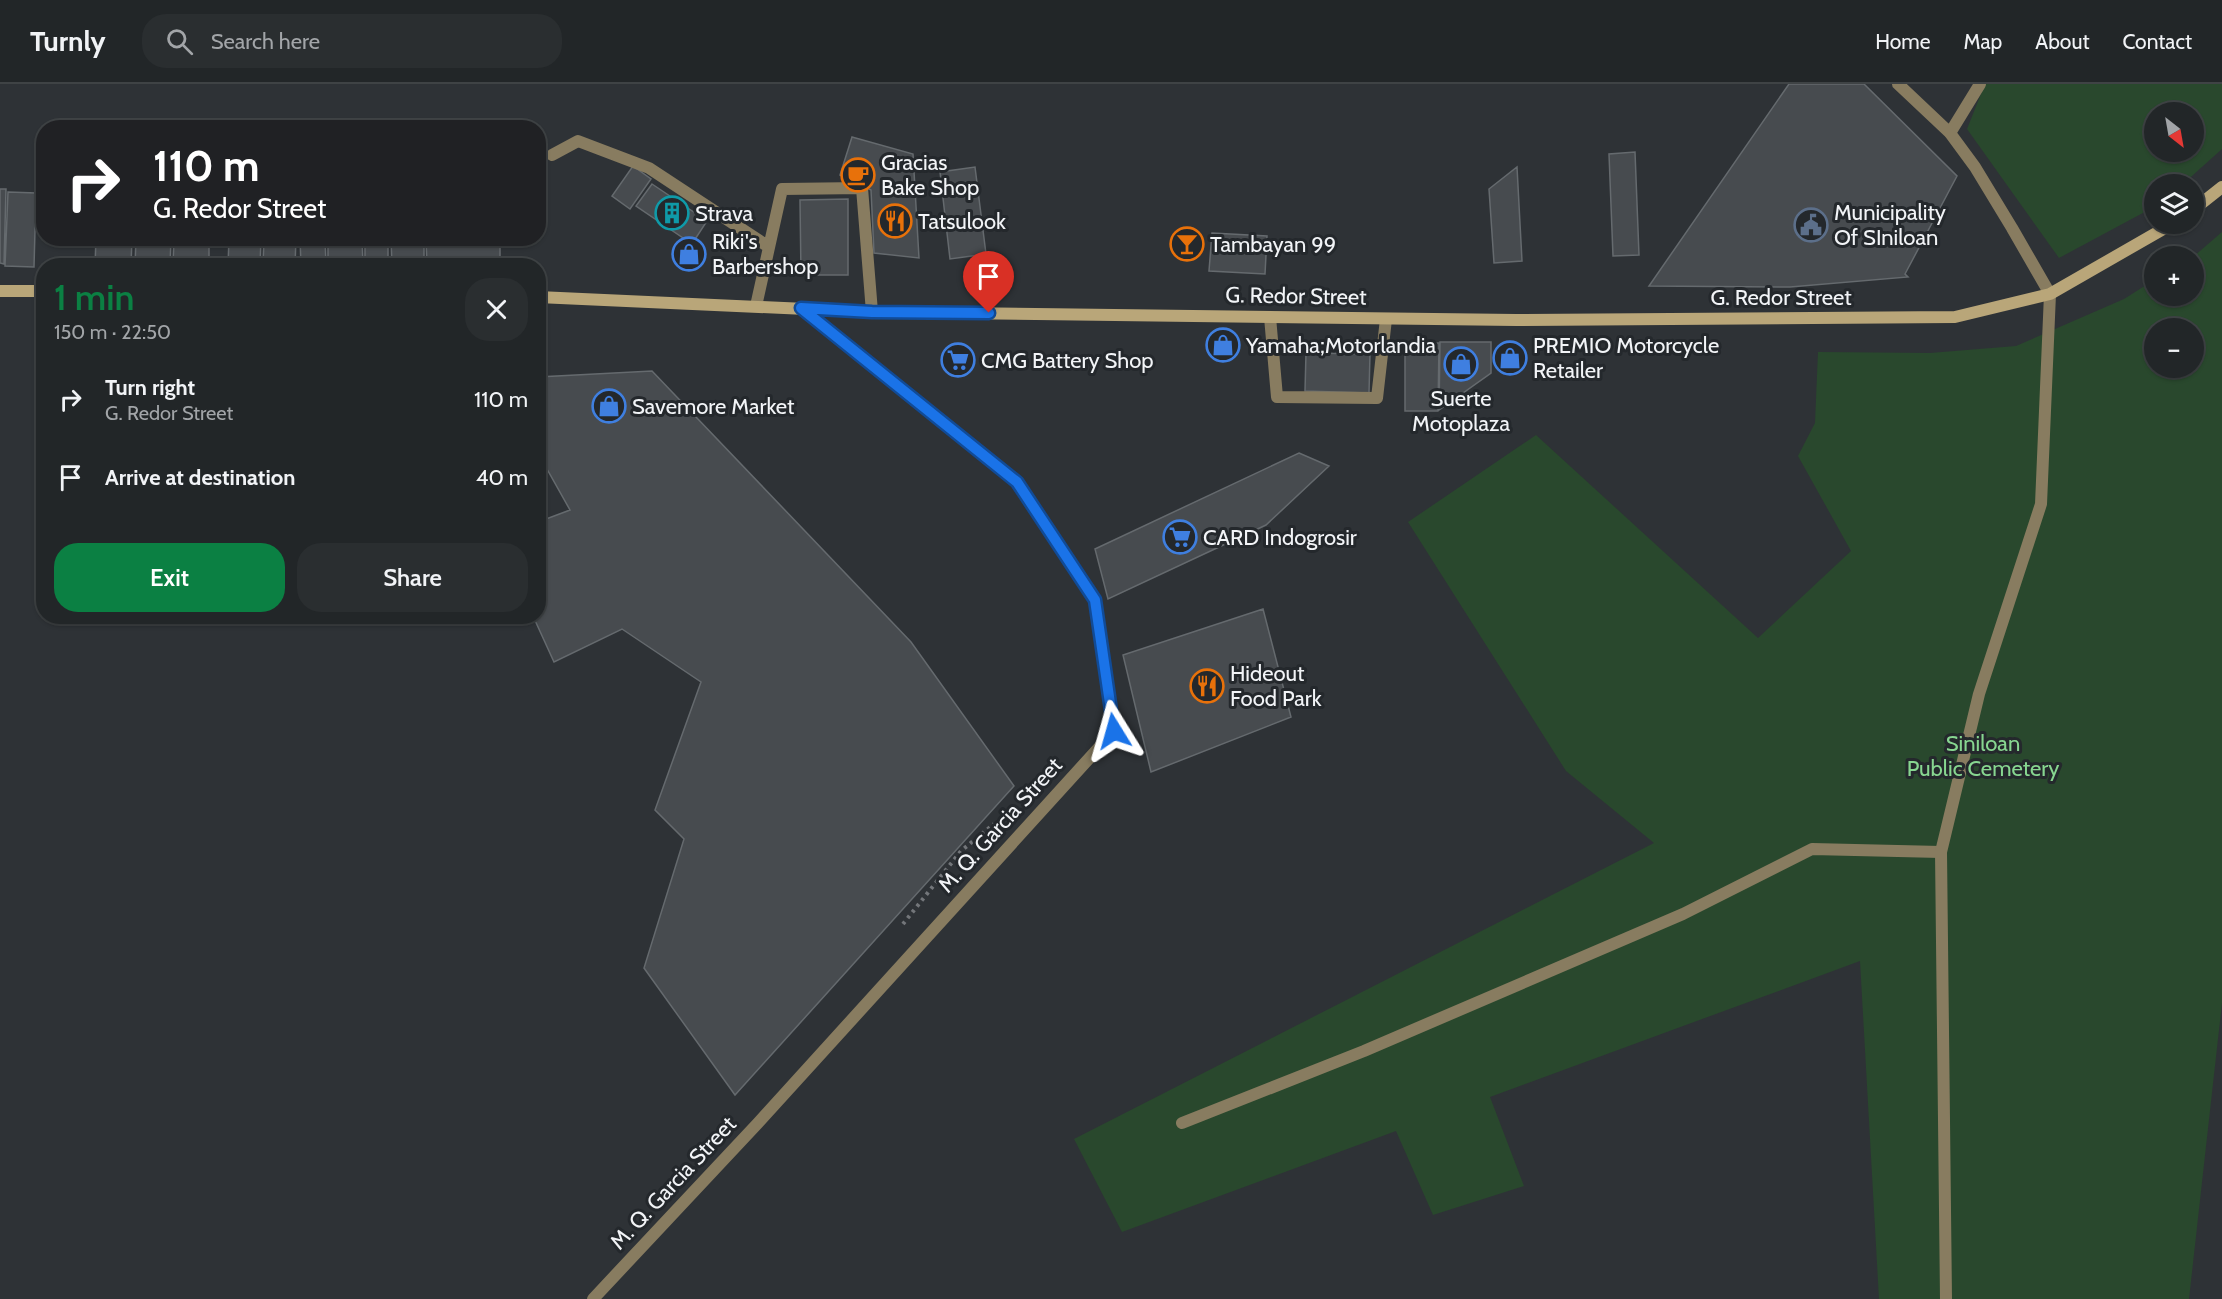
<!DOCTYPE html>
<meta charset="utf-8">
<style>
:root{--surface:#222628;--page:#2a2e30;--text:#f1f3f6;--muted:#a2a5a8;--line:#3f4345;--accent:#0b8043}
body{margin:0;font-family:Cabin,sans-serif;background:var(--page);color:var(--text);height:100vh;display:flex;flex-direction:column;font-size:22px;white-space:nowrap}
*{box-sizing:border-box;margin:0}
p{font-size:20px;color:var(--muted)}
.icon{flex:none;width:33px;height:33px;fill:none;stroke:currentColor;stroke-width:2;stroke-linecap:round;stroke-linejoin:round}
.map{position:relative;flex:1;overflow:hidden}
.side{position:absolute;left:36px;top:174px;width:510px;height:366px;display:flex;flex-direction:column;background:var(--surface);border-radius:24px;box-shadow:0 2px 4px #0004,0 0 0 2px var(--line)}
.side>*{flex:none}
.guide{position:absolute;left:36px;top:36px;width:510px;height:126px;border-radius:24px;box-shadow:0 2px 4px #0004,0 0 0 2px var(--line);background:#202124;color:#fff;overflow:hidden}
.needle{width:39px;rotate:149deg}
.buttons{position:absolute;left:2144px;top:18px;display:grid;gap:12px}
.buttons a{display:grid;place-items:center;width:60px;height:60px;border-radius:50%;background:var(--surface);box-shadow:0 2px 4px #0004,0 0 0 2px var(--line);font-size:30px}
.pin{position:absolute;display:grid;place-items:center;width:51px;height:51px;color:#fff;margin:-62px -26px;border-radius:50% 50% 50% 0;rotate:-45deg;box-shadow:0 0 6px #0007}
.pin .icon{rotate:45deg}
.me{position:absolute;width:66px;margin:-33px;rotate:352deg;stroke-linejoin:round;filter:drop-shadow(0 0 4px #0008)}
.turn{display:flex;align-items:center;gap:21px;height:126px;padding:0 18px;font-size:27px}
.turn .icon{width:78px;height:78px;stroke-width:2.5}
.turn b{display:block;font-size:42px;line-height:51px}
.round{display:grid;place-items:center;flex:none;width:63px;height:63px;border-radius:24px;background:var(--page)}
.head{display:flex;align-items:center;justify-content:space-between;height:102px;padding:0 18px}
h1{font-size:36px;font-weight:600;line-height:45px;color:var(--accent)}
.action{display:flex;gap:12px;margin-top:auto;padding:12px 18px}
.action a{flex:1;height:69px;border-radius:24px;background:var(--accent);color:#fff;font-size:24px;font-weight:600;line-height:69px;text-align:center}
.action a+a{background:var(--page);color:var(--text)}
ul{padding:0;list-style:none}
li{display:flex;align-items:center;gap:18px;height:78px;padding:0 18px}
li div{flex:1}
li b{display:block;font-size:22px}
li em{font-style:normal}
header{display:flex;align-items:center;gap:36px;box-sizing:border-box;height:84px;padding:0 30px;background:var(--surface);border-bottom:2px solid var(--line)}
header strong{font-size:28px}
nav{display:flex;gap:33px;margin-inline-start:auto;font-size:21px}
.search{width:420px;height:54px;background:var(--page);display:flex;align-items:center;gap:15px;box-sizing:border-box;padding:0 21px;border-radius:24px;color:var(--muted);font-size:22px}
.map>svg:first-child{display:block}
.green{fill:#29482d;fill-rule:evenodd}
.building{fill:#474b4f;stroke:#656a6e;stroke-width:1.5}
.lines{fill:none;stroke-linecap:round;stroke-linejoin:round}
.path{stroke:#73767a;stroke-width:4;stroke-dasharray:3 4.5;stroke-linecap:butt}
.lane{stroke:#887c60;stroke-width:12}
.street{stroke:#887c60;stroke-width:12}
.secondary{stroke:#b9a679;stroke-width:12}
.route-casing{stroke:#114b97;stroke-width:15}
.route{stroke:#1a73e8;stroke-width:10}
.labels{text-anchor:middle;dominant-baseline:central;stroke-width:6;stroke-linejoin:round;paint-order:stroke}
.poi-label{font-size:22px;fill:#f2f4f7;stroke:#24282c;text-anchor:start}
.street-label{font-size:22px;fill:#f2f4f7;stroke:#24282c}
.park-label{font-size:22px;fill:#87d690;stroke:#24282c}
</style>
<header>
<strong>Turnly</strong>
<div class="search"><svg class="icon" aria-label="search" viewBox="0 0 24 24"><circle cx="10" cy="10" r="6"/><path d="M15 15l6 6"/></svg>Search here</div>
<nav><a>Home</a><a>Map</a><a>About</a><a>Contact</a></nav>
</header>
<div class="map">
<svg width="2222" height="1215" viewBox="0 0 2222 1215">
<rect width="100%" height="100%" fill="#2e3236"/>
<!-- green -->
<path class="green" d="M1985,0H2222V65L2183,100H2154V123L2059,174L1967,45ZM2154,28H2193V68H2154Z
M2222,148V919L2189,1215H1879L1860,877L1490,1013L1524,1102L1433,1131L1396,1047L1122,1148L1074,1055L1654,759L1566,687L1408,438L1536,351L1758,554L1851,467L1798,372L1815,339L1818,268L1930,269L2016,262L2124,215L2154,196V212H2193V173ZM2154,244H2193V284H2154Z"/>
<!-- building -->
<path class="building" d="M1789,0H1864L1957,92L1905,190L1908,193L1790,203L1649,202Z
M139,37L177,38V44H139Z
M98,40L136,41V44H98Z
M228,40H264V44H228Z
M852,53L913,70L919,174L874,169L871,106L840,91Z
M38,65H44V101H37Z
M1635,68L1639,171L1613,172L1609,70Z
M633,82L651,95L630,125L612,112Z
M975,83L986,170L950,175L940,88Z
M1517,83L1522,177L1494,179L1489,105Z
M652,100L707,137L692,160L636,122Z
M0,105H6L4,180L0,179Z
M8,108L36,109L34,183L5,182Z
M848,115V191H801L800,116Z
M1212,149L1267,152L1265,190L1209,187Z
M96,154H132L131,182H95Z
M136,154H171L170,182H135Z
M174,154H209V182H173Z
M229,154H261L260,182H228Z
M264,154H296L295,182H263Z
M300,154H325L326,182H301Z
M328,154H362L363,182H328Z
M365,154H388V182H365Z
M391,154H424V182H392Z
M426,154H500V182H427Z
M1440,258H1491V289L1439,326Z
M1405,259H1439L1438,327H1405Z
M1306,269L1370,270L1369,309L1305,307Z
M652,287L911,558L1014,702L735,1011L644,884L684,755L655,726L701,598L622,545L554,578L533,532H538V438L570,426L538,369V293Z
M1299,369L1329,382L1266,441L1108,515L1095,465Z
M1263,525L1291,633L1151,688L1123,571Z"/>
<g class="lines">
<!-- path -->
<path class="path" d="M903,840L961,767L994,740"/>
<!-- lane -->
<path class="lane" d="M552,71L578,57L649,84L769,163
M756,222L782,105L862,104L872,228
M1270,233L1277,313L1377,314L1386,235
M1182,1039L1364,967L1683,830L1812,765L1941,768
M593,1215L758,1039L1114,647L1095,516L1017,398L801,224"/>
<!-- street -->
<path class="street" d="M1898,0L1950,49L1975,83L2012,144L2050,210L2041,420L1979,610L1941,768L1946,1215
M1950,49L1980,0"/>
<!-- secondary -->
<path class="secondary" d="M2193,126L2222,103
M0,207H44
M538,213L872,228L1516,236L1955,233L2050,210L2172,140"/>
</g>
<g class="lines">
<defs>
<path id="route" d="M989,229L872,228L801,224L1017,398L1095,516L1114,647"/>
</defs>
<!-- route casing -->
<use href="#route" class="route-casing"/>
<!-- route -->
<use href="#route" class="route"/>
</g>
<!-- icons -->
<defs>
<symbol id="cafe-ring" viewBox="-11 -11 22 22"><circle r="9.5" fill="#24282c" stroke="#e8710a" stroke-width="1.5"/><path d="M-5.5-4.5H6V0H3Q3 3.5 0 3.5H-2.5Q-5.5 3.5-5.5 0ZM3-3.2v2h1.7v-2ZM-6 4.5H4V6H-6Z" fill="#e8710a"/></symbol>
<symbol id="building-ring" viewBox="-11 -11 22 22"><circle r="9.5" fill="#24282c" stroke="#0f9aa8" stroke-width="1.5"/><path d="M-4-6H4V6H1V3H-1V6H-4ZM-2.5-4.3h1.7v1.8h-1.7ZM.8-4.3h1.7v1.8H.8ZM-2.5-1h1.7V.8h-1.7ZM.8-1h1.7V.8H.8Z" fill="#0f9aa8"/></symbol>
<symbol id="restaurant-ring" viewBox="-11 -11 22 22"><circle r="9.5" fill="#24282c" stroke="#e8710a" stroke-width="1.5"/><path d="M-5-6h1v4h1v-4h1v4h1v-4h1v5L-1.5 .5V6h-2V.5L-5-1ZM5-6V6H3V1.5H1.5Q1.5-4 5-6Z" fill="#e8710a"/></symbol>
<symbol id="civic-ring" viewBox="-11 -11 22 22"><circle r="9.5" fill="#24282c" stroke="#5c6f8a" stroke-width="1.5"/><path d="M-.6-6.5H3V-4.5H.6V-3L4-1V1h2V6H-6V1h2V-1L-.6-3ZM-1.2 2.5V6h2.4V2.5Z" fill="#5c6f8a"/></symbol>
<symbol id="bar-ring" viewBox="-11 -11 22 22"><circle r="9.5" fill="#24282c" stroke="#e8710a" stroke-width="1.5"/><path d="M-6-5H6L.8 .8V4.5H3.5V6h-7V4.5H-.8V.8Z" fill="#e8710a"/></symbol>
<symbol id="shop-ring" viewBox="-11 -11 22 22"><circle r="9.5" fill="#24282c" stroke="#3f7fe0" stroke-width="1.5"/><path d="M-5-2.5h2.3a2.7 3.5 0 0 1 5.4 0H5L5.5 6h-11ZM-1.5-2.5h3a1.5 2.3 0 0 0-3 0Z" fill="#3f7fe0"/></symbol>
<symbol id="supermarket-ring" viewBox="-11 -11 22 22"><circle r="9.5" fill="#24282c" stroke="#3f7fe0" stroke-width="1.5"/><path d="M-6-5.5h2.5l.6 2H6L4.5 2H-2.5L-4.4-4H-6ZM-1.5 3.2a1.3 1.3 0 1 0 .1 0ZM3 3.2a1.3 1.3 0 1 0 .1 0Z" fill="#3f7fe0"/></symbol>
</defs>
<g fill-rule="evenodd">
<use href="#cafe-ring" x="839" y="72" width="38" height="38"/>
<use href="#building-ring" x="653" y="110" width="38" height="38"/>
<use href="#restaurant-ring" x="876" y="118" width="38" height="38"/>
<use href="#civic-ring" x="1792" y="122" width="38" height="38"/>
<use href="#bar-ring" x="1168" y="141" width="38" height="38"/>
<use href="#shop-ring" x="670" y="151" width="38" height="38"/>
<use href="#shop-ring" x="1204" y="242" width="38" height="38"/>
<use href="#shop-ring" x="1491" y="255" width="38" height="38"/>
<use href="#supermarket-ring" x="939" y="257" width="38" height="38"/>
<use href="#shop-ring" x="1442" y="261" width="38" height="38"/>
<use href="#shop-ring" x="590" y="303" width="38" height="38"/>
<use href="#supermarket-ring" x="1161" y="434" width="38" height="38"/>
<use href="#restaurant-ring" x="1188" y="583" width="38" height="38"/>
</g>
<g class="labels">
<!-- poi labels -->
<g class="poi-label">
<text x="881" y="78">Gracias<tspan x="881" dy="25">Bake Shop</tspan></text>
<text x="1834" y="128">Municipality<tspan x="1834" dy="25">Of SIniloan</tspan></text>
<text x="695" y="129">Strava</text>
<text x="918" y="137">Tatsulook</text>
<text x="712" y="157">Riki's<tspan x="712" dy="25">Barbershop</tspan></text>
<text x="1210" y="160">Tambayan 99</text>
<text x="1246" y="261">Yamaha;Motorlandia</text>
<text x="1533" y="261">PREMIO Motorcycle<tspan x="1533" dy="25">Retailer</tspan></text>
<text x="981" y="276">CMG Battery Shop</text>
<text x="1461" y="314" text-anchor="middle">Suerte<tspan x="1461" dy="25">Motoplaza</tspan></text>
<text x="632" y="322">Savemore Market</text>
<text x="1203" y="453">CARD Indogrosir</text>
<text x="1230" y="589">Hideout<tspan x="1230" dy="25">Food Park</tspan></text>
</g>
<!-- street labels -->
<g class="street-label">
<text transform="translate(1296 212) rotate(1)">G. Redor Street</text>
<text x="1781" y="213">G. Redor Street</text>
<text transform="translate(1000 741) rotate(-48)">M. Q. Garcia Street</text>
<text transform="translate(673 1099) rotate(-47)">M. Q. Garcia Street</text>
</g>
<!-- park labels -->
<g class="park-label">
<text x="1983" y="659">Siniloan<tspan x="1983" dy="25">Public Cemetery</tspan></text>
</g>
</g>
</svg>
<div class="buttons">
<a><svg class="needle" viewBox="-14 -14 28 28"><path d="M0-13l5 13h-10z" fill="#e53935"/><path d="M0 13l5-13h-10z" fill="#a2a5a8"/></svg></a>
<a><svg class="icon" aria-label="layers" viewBox="0 0 24 24"><path d="M12 4l9 5-9 5-9-5zM3 14l9 5 9-5"/></svg></a>
<a>+</a>
<a>−</a>
</div>
<div class="pin" style="left:989px;top:229px;background:#d93025"><svg class="icon" aria-label="arrive" viewBox="0 0 24 24"><path d="M6 21V4h12l-3 4 3 4H6"/></svg></div>
<svg class="me" style="left:1114px;top:647px" viewBox="-20 -20 40 40"><path d="M0-17L14 15 0 8-14 15z" fill="#1a73e8" stroke="#fff" stroke-width="4"/></svg>
<div class="guide">
<div class="turn"><svg class="icon" aria-label="right" viewBox="0 0 24 24"><path d="M7 20v-9h11M14 6l5 5-5 5"/></svg><div><b>110 m</b>G. Redor Street</div></div>
</div>
<section class="side">
<div class="head"><div><h1>1 min</h1><p>150 m · 22:50</p></div><a class="round"><svg class="icon" aria-label="close" viewBox="0 0 24 24"><path d="M6 6l12 12M18 6L6 18"/></svg></a></div>
<ul>
<li><svg class="icon" aria-label="right" viewBox="0 0 24 24"><path d="M7 20v-9h11M14 6l5 5-5 5"/></svg><div><b>Turn right</b><p>G. Redor Street</p></div><em>110 m</em></li>
<li><svg class="icon" aria-label="arrive" viewBox="0 0 24 24"><path d="M6 21V4h12l-3 4 3 4H6"/></svg><div><b>Arrive at destination</b></div><em>40 m</em></li>
</ul>
<div class="action"><a>Exit</a><a>Share</a></div>
</section>
</div>
